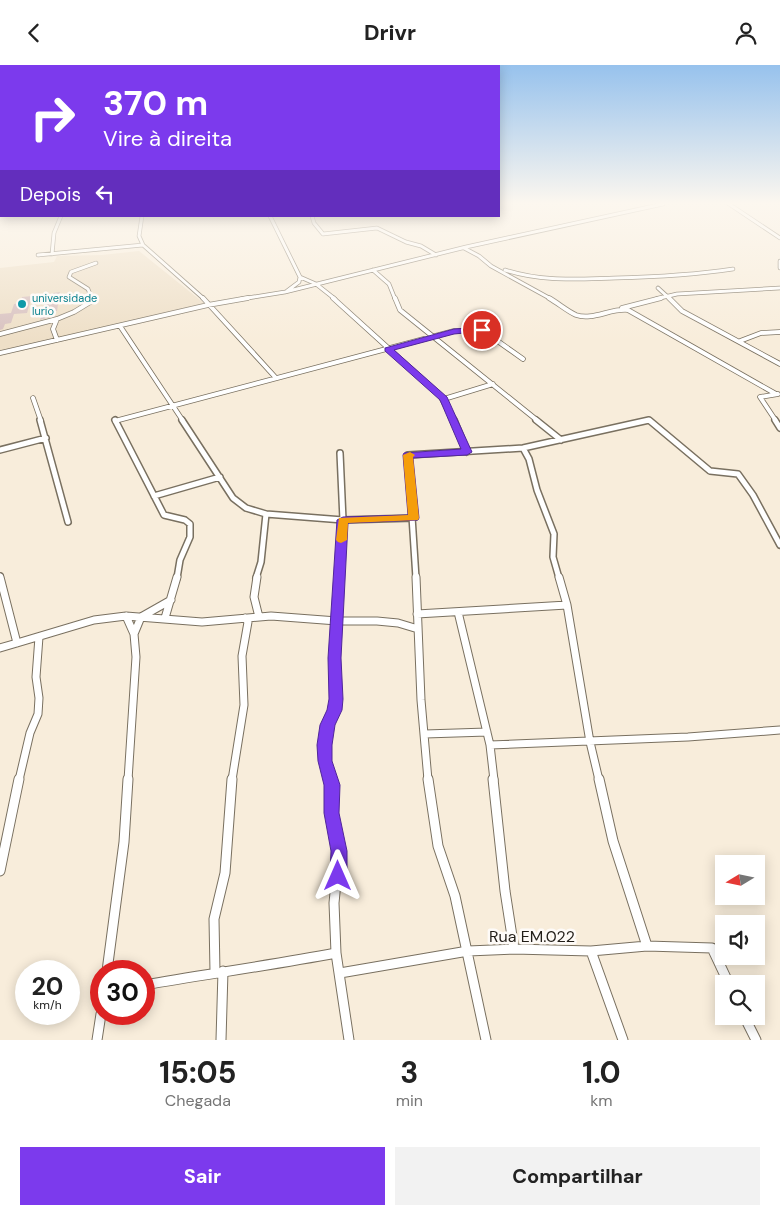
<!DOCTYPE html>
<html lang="pt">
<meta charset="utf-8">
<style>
:root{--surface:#fff;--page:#f2f2f2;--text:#222;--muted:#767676;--accent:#7c3aed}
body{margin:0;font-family:"DM Sans",sans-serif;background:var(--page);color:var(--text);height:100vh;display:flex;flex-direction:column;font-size:19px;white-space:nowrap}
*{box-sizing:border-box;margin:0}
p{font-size:16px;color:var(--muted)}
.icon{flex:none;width:28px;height:28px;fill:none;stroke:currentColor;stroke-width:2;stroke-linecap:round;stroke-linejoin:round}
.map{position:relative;height:975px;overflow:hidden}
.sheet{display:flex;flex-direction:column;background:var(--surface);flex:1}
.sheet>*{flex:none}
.top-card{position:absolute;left:0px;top:0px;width:500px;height:152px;box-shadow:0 2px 12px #0003;background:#7c3aed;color:#fff;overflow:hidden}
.needle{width:32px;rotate:260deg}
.buttons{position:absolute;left:715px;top:790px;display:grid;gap:10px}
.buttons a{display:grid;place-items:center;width:50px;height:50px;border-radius:0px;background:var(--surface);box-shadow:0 2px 12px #0003;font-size:25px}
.speed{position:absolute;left:15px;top:895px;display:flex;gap:10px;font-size:25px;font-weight:700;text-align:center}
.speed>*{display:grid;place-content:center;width:65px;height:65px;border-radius:50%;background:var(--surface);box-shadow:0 2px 12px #0003;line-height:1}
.speed small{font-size:12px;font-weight:400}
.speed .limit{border:8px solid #d22;background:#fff;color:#111}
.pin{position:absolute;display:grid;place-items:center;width:42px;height:42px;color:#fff;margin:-21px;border:2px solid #fff;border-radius:50%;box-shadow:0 1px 5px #0007}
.me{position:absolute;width:55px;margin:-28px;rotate:0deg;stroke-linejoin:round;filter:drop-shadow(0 0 4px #0008)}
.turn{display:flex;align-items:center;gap:18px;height:105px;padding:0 20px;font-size:22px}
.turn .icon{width:65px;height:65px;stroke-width:2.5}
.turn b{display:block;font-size:35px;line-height:42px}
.then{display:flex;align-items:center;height:48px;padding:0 20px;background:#0003;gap:10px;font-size:19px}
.eta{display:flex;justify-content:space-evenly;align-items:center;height:85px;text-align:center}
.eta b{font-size:30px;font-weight:700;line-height:35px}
.button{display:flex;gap:10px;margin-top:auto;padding:10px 20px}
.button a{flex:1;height:58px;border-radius:0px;background:var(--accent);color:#fff;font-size:20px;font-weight:700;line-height:58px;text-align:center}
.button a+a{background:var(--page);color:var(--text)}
header{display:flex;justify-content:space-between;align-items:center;height:65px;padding:0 20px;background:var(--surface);font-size:22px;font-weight:700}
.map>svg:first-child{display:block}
.built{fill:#eedfc7}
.building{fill:#d7c0bf}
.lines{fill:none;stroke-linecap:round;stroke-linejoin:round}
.street-far4-casing{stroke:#797060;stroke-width:4.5}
.street-far3-casing{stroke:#797060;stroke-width:5.5}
.street-far2-casing{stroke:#797060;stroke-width:8}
.street-far1-casing{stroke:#797060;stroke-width:9}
.street-casing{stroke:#797060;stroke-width:11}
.street-far4{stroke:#fff;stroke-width:3}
.street-far3{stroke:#fff;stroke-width:4}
.street-far2{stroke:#fff;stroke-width:5}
.street-far1{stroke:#fff;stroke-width:7}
.street{stroke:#fff;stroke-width:9}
.route{fill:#7c3aed;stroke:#51269a}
.slow{fill:#f59e0b}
.culture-dot{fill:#0f9aa8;stroke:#fefbf8;stroke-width:2}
.labels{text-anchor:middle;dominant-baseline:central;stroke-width:5;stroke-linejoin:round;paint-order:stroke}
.far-culture-label{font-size:11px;fill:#0d838f;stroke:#fefbf8;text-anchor:start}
.near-street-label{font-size:16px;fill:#221e18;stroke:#fefbf8}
</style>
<header><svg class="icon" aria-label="back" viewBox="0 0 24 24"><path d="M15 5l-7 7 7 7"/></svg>Drivr<svg class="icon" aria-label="person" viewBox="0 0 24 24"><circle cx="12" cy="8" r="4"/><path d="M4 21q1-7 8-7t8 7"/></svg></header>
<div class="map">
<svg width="780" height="975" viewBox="0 0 780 975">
<rect width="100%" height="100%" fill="#f8eddb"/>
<!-- built -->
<path class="built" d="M139,186L205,239L0,286V203L54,197L57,191L102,190Z"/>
<!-- building -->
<path class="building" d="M60,227L57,246H51L50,252L40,255L46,235L51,234L53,228Z
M32,231L27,248L14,249L11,258L5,259L3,264L0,265V249L11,248L14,239L20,238L22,232Z"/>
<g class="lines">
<defs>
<path id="street-far4" d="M729,139L780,173
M142,151L139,171L143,180L204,234
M270,151L300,212L316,219L335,234
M312,151L314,158L323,169L377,163L406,177L421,181L436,190
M464,183L479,191L491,201L551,234
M52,189L54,168L61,151
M38,190L143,180
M780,196V203
M373,205L389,219L395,234
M505,205C542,217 576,214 615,213C655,212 693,210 733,204
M658,223L670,234
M287,226L299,217L300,212
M92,234L88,224L69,212L71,207L96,198
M241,234L285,227L466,182L663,139
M656,234L677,229L780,223"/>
<path id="street-far3" d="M203,233L276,313
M333,233L439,329L454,356
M395,233L400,245L538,356
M549,233C558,238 567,246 576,250C592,256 611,243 628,245L776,329
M669,233L682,246L780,299
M622,243L661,233
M120,261L183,356
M0,269L57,254
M57,275L53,264L57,254L74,247L92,236V233
M740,276L761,268L780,267
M0,288L208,240L248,233
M33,333L41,356
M444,334L493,319
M115,356L454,266L482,265L523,294
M644,356H650
M776,356L760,332L778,329"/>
<path id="street-far2" d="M40,355L68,457
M115,355L164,450L185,455L190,459V472L180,495L177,513
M182,355L233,433L246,443L266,449L261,497L256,513
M454,355L467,387
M536,355L561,375
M775,355L780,363
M523,383L529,394L537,425L554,469L553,492L559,513
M0,385L46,373
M154,431L220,412
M266,449L343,455L414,453
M0,511V513
M339,513L343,455L340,388
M416,513L408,390L523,383L649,355L710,406L738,409L753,430L780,480"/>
<path id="street-far1" d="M0,512L17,578L94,555L126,551L202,557L271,551L337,556H377L398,558L418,564
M257,512L254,532L259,552
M416,512L421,635L428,715
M559,512L567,540L590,677L599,715
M458,547L490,680L494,715
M417,549L567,540
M126,551L134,569L136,592L128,715
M165,553L177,512
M134,569L141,552L171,535
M0,583L17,578
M425,669L487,667
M490,680L688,672L780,665
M19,715L30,668L38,649L39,633L36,612L39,572
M232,715L244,640L242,591L248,557L245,553
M331,715L325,696L324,680L328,660L335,645L334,593L339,512"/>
<path id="street" d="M330,714L333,759L339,786L334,838L336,888L349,975
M428,714L438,781L455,831L486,975
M493,714L505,826L514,884
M599,714L613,776L647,881
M0,806L19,714
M591,886L647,881L712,883L729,919
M107,906L124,777L128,714
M215,907L214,854L225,808L232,714
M340,908L468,886L514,884L591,886L623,975
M144,920C208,909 272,900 336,888
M744,951L756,975
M97,975L101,949
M221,975L223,906"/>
</defs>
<!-- street-far4 casing -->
<use href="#street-far4" class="street-far4-casing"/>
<!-- street-far3 casing -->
<use href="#street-far3" class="street-far3-casing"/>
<!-- street-far2 casing -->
<use href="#street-far2" class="street-far2-casing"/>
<!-- street-far1 casing -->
<use href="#street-far1" class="street-far1-casing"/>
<!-- street casing -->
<use href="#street" class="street-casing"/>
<!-- street-far4 -->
<use href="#street-far4" class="street-far4"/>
<!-- street-far3 -->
<use href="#street-far3" class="street-far3"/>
<!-- street-far2 -->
<use href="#street-far2" class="street-far2"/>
<!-- street-far1 -->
<use href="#street-far1" class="street-far1"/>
<!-- street -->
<use href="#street" class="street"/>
</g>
<!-- sky -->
<linearGradient id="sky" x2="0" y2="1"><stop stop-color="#97c2ed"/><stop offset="0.5" stop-color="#fcf7ef"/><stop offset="1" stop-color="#fcf7ef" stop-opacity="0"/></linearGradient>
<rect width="780" height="276" fill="url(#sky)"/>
<!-- route -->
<path class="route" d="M482,262L485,263V266L454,269L394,285L447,332L472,387L467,390L413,393L419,453L418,455L348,458L341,593L343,634L342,645L335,660L332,680V696L340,720L339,748L347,786V811L344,816L338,819L333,816L330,811L331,786L324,748V720L318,696L317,680L320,660L327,645L329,634L328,593L337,455L343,452L408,450L403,390L404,388L461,384L440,335L385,286V283L454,264Z"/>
<!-- slow -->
<path class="slow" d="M410,387L415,390L413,392L419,453L418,455L348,458L347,475L341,478L338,477L336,475L339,453L408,450L403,390Z"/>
<!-- markers -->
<circle class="culture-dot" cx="22" cy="239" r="5"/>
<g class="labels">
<!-- far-culture labels -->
<g class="far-culture-label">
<text x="32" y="233">universidade<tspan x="32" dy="13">lurio</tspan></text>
</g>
<!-- near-street labels -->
<g class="near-street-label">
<text x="532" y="871">Rua EM.022</text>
</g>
</g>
</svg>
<div class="buttons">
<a><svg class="needle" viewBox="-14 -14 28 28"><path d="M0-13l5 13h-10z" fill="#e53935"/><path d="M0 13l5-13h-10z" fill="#767676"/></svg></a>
<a><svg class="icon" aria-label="sound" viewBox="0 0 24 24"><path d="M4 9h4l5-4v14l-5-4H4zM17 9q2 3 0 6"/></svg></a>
<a><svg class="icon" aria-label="search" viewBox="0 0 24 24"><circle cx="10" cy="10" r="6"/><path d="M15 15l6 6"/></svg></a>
</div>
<div class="speed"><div>20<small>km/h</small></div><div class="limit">30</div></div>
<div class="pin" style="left:482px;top:265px;background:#d93025"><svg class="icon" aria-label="arrive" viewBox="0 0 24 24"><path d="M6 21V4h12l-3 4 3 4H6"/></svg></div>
<svg class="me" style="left:338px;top:811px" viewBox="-20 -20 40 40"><path d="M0-17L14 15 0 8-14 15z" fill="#7c3aed" stroke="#fff" stroke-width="4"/></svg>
<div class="top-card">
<div class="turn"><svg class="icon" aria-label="right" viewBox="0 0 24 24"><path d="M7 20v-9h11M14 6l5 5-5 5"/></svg><div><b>370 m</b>Vire à direita</div></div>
<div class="then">Depois<svg class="icon" aria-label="left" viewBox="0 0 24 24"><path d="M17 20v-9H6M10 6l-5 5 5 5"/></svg></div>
</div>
</div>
<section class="sheet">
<div class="eta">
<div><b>15:05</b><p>Chegada</p></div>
<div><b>3</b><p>min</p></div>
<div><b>1.0</b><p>km</p></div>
</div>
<div class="button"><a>Sair</a><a>Compartilhar</a></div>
</section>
